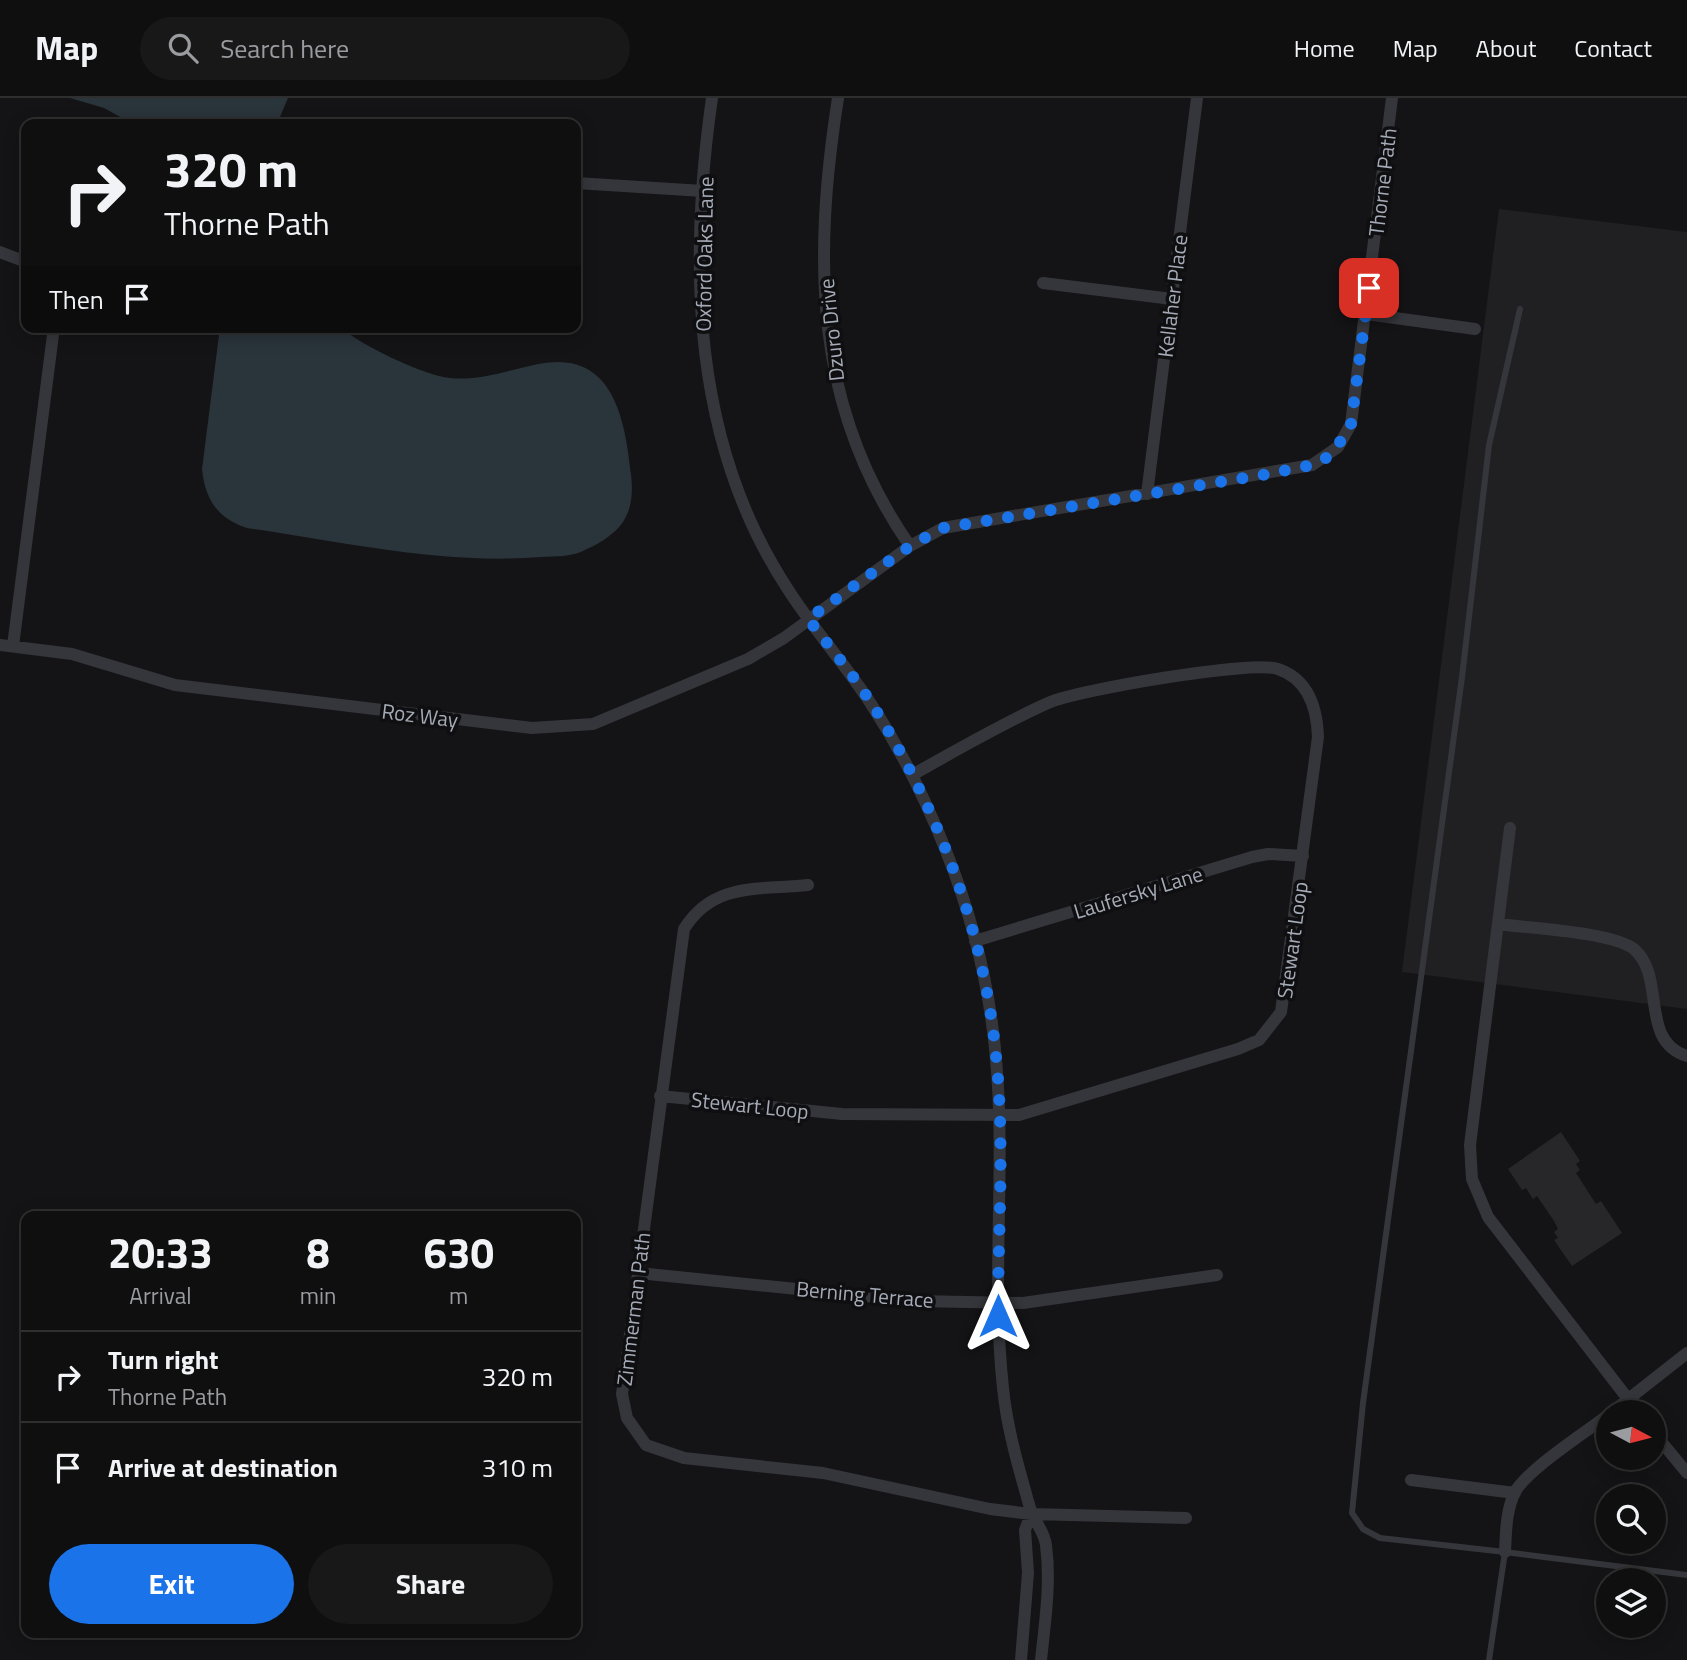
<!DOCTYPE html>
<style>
:root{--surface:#0f0f10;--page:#181819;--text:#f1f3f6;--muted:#9b9c9f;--line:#2f2f30;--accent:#1a73e8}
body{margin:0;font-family:"Titillium Web",sans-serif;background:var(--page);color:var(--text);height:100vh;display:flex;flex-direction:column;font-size:26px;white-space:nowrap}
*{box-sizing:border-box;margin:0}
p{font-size:23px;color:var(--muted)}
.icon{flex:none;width:38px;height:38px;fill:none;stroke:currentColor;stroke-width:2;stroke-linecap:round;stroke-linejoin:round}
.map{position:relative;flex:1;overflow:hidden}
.drawer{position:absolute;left:21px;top:1113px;width:560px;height:427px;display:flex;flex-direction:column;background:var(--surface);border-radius:14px;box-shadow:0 4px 18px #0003,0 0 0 2px var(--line)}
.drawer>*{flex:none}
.guide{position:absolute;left:21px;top:21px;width:560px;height:214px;border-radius:14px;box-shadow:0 4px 18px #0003,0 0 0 2px var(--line);background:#0f0f10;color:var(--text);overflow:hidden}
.needle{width:46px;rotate:97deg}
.controls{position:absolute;left:1596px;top:1302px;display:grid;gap:14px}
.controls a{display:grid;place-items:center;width:70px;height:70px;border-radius:50%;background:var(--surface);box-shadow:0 4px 18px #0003,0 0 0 2px var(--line);font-size:35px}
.pin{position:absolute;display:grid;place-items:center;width:60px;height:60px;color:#fff;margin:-30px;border-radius:14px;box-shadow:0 4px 10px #0006}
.me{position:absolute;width:77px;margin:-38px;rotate:0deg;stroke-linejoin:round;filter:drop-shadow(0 0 5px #0008)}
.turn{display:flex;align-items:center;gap:24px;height:147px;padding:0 28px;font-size:32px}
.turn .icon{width:91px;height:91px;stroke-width:2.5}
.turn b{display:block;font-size:49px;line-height:60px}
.then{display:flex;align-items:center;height:66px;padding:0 28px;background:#0003;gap:14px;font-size:26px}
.eta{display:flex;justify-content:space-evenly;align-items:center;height:119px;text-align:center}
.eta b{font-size:42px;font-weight:700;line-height:49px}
.button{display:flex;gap:14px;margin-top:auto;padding:14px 28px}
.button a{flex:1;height:80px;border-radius:42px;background:var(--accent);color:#fff;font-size:28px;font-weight:700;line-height:80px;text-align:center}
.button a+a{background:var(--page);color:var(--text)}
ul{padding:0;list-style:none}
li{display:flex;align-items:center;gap:21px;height:91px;padding:0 28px;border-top:2px solid var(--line)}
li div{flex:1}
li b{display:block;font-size:26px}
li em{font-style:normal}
header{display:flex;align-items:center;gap:42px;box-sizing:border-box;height:98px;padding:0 35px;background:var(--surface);border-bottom:2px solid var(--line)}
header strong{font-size:33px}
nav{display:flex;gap:38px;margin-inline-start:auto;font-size:24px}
.search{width:490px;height:63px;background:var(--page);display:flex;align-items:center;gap:18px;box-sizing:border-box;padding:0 24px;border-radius:38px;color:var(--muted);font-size:26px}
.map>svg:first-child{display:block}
.built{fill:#202023}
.water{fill:#2a343b}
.building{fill:#27272a}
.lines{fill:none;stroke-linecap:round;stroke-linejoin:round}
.lane{stroke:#35363b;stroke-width:6}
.street{stroke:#35363b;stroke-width:12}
.route{stroke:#1a73e8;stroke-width:12;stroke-dasharray:0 21.6}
.labels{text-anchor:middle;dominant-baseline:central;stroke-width:7;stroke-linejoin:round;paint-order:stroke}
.street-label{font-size:21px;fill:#a5abb7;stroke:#0f0f11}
</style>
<header>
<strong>Map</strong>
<div class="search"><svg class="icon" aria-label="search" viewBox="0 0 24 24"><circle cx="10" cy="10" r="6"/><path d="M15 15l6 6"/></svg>Search here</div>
<nav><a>Home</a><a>Map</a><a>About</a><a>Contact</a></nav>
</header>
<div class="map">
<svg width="1687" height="1562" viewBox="0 0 1687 1562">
<rect width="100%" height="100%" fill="#141416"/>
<!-- built -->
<path class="built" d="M1499,111L1687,134V911L1402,874Z"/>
<!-- water -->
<path class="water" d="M70,0H288L277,26H133L104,10Z
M220,229H340C361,247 422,277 450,280C480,283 509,272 538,266C613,251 625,320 631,376C636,419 620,436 583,453C571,459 555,458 542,459C443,467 344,444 247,430C217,420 205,401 202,371Z"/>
<!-- building -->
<path class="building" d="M1561,1034L1580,1063L1576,1066L1580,1072L1576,1075L1596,1106L1601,1103L1622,1135L1572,1168L1554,1142L1558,1140L1554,1134L1558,1131L1554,1123L1537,1098L1533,1101L1526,1090L1522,1092L1508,1071Z"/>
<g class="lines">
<!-- lane -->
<path class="lane" d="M1505,1454L1687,1477
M1489,1562L1505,1454L1380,1440L1363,1431L1352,1415L1363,1305L1462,579L1489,347L1520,211"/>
<!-- street -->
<path class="street" d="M712,0C688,168 692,347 789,493C814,532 846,567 871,606C901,652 926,702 946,753C972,818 990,891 996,961C1006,1070 991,1181 1003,1290C1007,1331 1019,1371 1030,1410C1034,1424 1044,1432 1046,1447C1051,1485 1045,1524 1041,1562
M838,0C813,161 813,309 910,448
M576,85L703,93
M0,154L26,164
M1043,185L1172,201
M1366,216L1475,231
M1147,396L1197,0
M0,547L72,556L175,587L532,630L593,626L748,561L784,540L910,448L943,430L1312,367L1338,349L1351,326L1392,0
M13,548L54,229
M1510,730L1470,1047L1472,1081L1488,1119L1638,1314
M808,787C759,792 713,784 684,831L622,1296L627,1320L646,1347L684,1360L823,1375L990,1411L1031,1416L1186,1420
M1498,826C1527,830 1615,834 1635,852C1666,880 1639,943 1687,958
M975,843L1252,759L1268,756L1303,758
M660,998L842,1016L1019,1017L1238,951L1259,942L1281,914L1318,639C1317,610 1308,581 1278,571C1252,562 1077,592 1048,605C1001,626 957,652 912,677
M638,1175L916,1203L1023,1205L1217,1177
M1612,1314L1687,1255
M1654,1335L1687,1375
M1411,1382L1515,1395
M1505,1454C1506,1434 1506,1412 1515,1394C1528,1371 1585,1335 1608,1317
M1021,1562L1028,1475L1025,1432L1031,1416"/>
</g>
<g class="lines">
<!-- route -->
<path class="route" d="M998,1218C998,1132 1005,1044 996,958C984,834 939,712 872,606C853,577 830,549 808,521L910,448L943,430L1262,377L1312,367L1326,360L1347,336L1351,326L1369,190"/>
</g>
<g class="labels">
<!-- street labels -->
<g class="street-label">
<text transform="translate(1382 84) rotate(-83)">Thorne Path</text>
<text transform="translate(704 156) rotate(-89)">Oxford Oaks Lane</text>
<text transform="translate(1172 198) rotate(-83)">Kellaher Place</text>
<text transform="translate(831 232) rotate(-96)">Dzuro Drive</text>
<text transform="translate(420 617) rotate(7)">Roz Way</text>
<text transform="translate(1138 794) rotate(-17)">Laufersky Lane</text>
<text transform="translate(1292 842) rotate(-82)">Stewart Loop</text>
<text transform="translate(750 1007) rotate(6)">Stewart Loop</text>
<text transform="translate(865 1196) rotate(5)">Berning Terrace</text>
<text transform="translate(633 1211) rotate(-83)">Zimmerman Path</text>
</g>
</g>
</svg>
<div class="controls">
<a><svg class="needle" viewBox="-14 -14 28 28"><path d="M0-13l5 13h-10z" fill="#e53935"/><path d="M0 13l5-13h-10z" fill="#9b9c9f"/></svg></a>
<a><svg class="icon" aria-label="search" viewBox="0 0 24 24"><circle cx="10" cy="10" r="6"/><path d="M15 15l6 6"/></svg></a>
<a><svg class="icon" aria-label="layers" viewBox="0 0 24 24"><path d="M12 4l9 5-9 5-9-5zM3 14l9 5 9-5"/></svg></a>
</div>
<div class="pin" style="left:1369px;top:190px;background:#d93025"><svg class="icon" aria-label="arrive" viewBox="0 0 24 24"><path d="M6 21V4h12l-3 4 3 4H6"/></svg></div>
<svg class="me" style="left:998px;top:1218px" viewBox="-20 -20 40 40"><path d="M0-17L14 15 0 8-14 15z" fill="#1a73e8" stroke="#fff" stroke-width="4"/></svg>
<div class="guide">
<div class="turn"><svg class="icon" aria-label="right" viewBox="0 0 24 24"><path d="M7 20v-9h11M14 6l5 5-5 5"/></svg><div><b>320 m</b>Thorne Path</div></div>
<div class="then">Then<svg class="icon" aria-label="arrive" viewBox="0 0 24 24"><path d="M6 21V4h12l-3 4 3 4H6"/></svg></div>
</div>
<section class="drawer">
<div class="eta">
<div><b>20:33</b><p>Arrival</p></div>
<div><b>8</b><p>min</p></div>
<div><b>630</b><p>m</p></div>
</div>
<ul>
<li><svg class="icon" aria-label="right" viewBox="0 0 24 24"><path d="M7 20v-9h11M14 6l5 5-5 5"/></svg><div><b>Turn right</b><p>Thorne Path</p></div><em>320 m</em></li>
<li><svg class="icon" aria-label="arrive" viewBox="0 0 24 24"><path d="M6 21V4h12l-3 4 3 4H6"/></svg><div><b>Arrive at destination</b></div><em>310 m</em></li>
</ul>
<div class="button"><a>Exit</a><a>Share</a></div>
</section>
</div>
